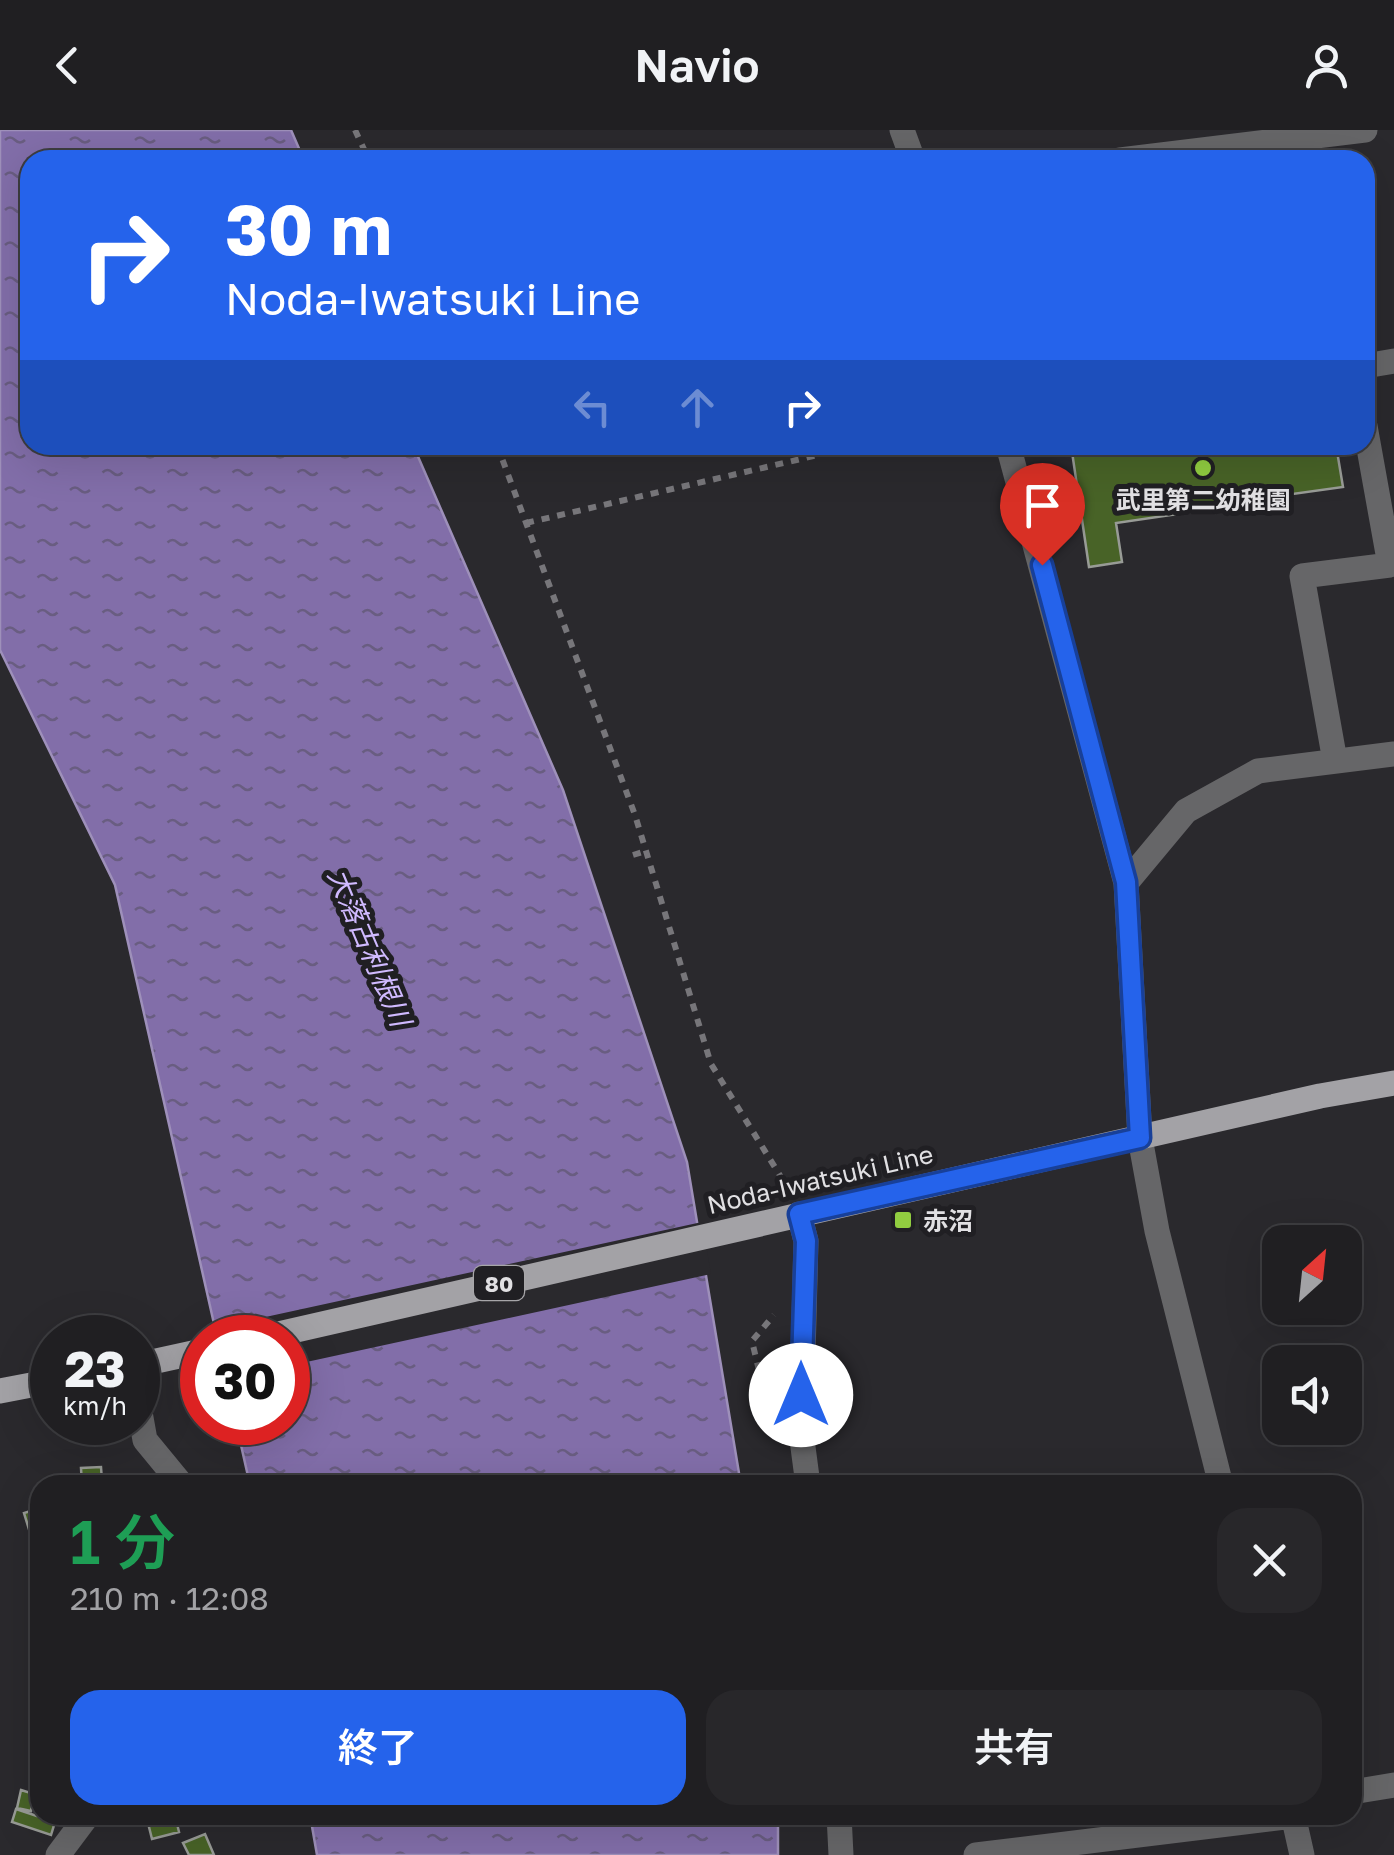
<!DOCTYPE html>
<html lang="ja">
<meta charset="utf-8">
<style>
:root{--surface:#201f22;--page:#28272a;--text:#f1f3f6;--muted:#a2a2a5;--line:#3d3d40;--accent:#2563eb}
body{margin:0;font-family:"Golos Text","Noto Sans JP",sans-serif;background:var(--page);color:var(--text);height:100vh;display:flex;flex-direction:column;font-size:38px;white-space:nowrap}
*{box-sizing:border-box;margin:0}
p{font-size:32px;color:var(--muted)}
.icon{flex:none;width:55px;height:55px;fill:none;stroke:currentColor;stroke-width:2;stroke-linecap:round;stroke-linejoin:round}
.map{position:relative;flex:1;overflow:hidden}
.sheet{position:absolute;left:30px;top:1345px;width:1332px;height:350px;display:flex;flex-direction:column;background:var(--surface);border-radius:30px;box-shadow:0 10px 40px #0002,0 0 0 2px var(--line)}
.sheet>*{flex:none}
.hud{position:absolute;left:20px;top:20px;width:1355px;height:305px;border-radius:30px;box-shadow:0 10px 40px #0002,0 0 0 2px var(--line);background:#2563eb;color:#fff;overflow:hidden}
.needle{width:65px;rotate:27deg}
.fabs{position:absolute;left:1262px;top:1095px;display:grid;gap:20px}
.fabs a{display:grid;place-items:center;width:100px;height:100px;border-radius:20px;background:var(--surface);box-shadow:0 10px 40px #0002,0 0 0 2px var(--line);font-size:50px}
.speed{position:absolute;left:30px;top:1185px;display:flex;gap:20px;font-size:50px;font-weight:700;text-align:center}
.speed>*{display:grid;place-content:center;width:130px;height:130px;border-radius:50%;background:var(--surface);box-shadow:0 10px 40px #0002,0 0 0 2px var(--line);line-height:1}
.speed small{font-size:25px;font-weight:400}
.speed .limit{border:15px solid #d22;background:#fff;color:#111}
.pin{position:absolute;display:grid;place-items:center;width:85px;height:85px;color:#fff;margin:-102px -42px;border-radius:50% 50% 50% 0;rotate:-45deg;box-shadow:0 0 10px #0007}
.pin .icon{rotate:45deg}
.me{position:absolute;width:110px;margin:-55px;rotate:0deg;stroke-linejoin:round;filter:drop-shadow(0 0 8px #0008)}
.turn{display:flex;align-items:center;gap:35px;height:210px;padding:0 40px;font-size:45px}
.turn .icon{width:130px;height:130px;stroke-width:2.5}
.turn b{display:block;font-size:70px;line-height:85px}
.lanes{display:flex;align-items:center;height:95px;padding:0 40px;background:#0003;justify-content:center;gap:50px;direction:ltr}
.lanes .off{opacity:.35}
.round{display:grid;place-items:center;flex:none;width:105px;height:105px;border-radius:30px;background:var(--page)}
.overview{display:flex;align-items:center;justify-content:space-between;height:170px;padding:0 40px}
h1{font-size:60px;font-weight:600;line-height:75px;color:#1e9e55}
.action{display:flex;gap:20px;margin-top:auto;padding:20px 40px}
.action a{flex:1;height:115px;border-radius:30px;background:var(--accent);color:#fff;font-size:40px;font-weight:600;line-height:115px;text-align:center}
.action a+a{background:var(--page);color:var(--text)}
header{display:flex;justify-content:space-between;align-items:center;height:130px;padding:0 40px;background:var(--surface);font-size:45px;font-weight:600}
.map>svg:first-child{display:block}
.water{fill:url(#water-ripples);stroke:#9e90ba;stroke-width:2.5}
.pier{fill:#2a292d}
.building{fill:#486327;stroke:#989b96;stroke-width:2.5}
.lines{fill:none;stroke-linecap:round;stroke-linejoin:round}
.path{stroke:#77767a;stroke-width:6;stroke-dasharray:8 8;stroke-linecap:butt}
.street{stroke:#666668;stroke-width:25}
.primary{stroke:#a3a2a6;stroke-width:25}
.route-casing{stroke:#184099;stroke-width:25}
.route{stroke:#2563eb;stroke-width:18}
.poi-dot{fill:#91cd40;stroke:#201f23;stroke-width:4}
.labels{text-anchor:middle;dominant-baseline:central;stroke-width:10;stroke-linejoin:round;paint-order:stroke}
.shield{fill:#201f23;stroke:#a7a6a9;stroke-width:2.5}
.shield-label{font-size:22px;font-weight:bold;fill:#e1e0e3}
.poi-label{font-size:25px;font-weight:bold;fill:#e1e0e3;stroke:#201f23}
.street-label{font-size:25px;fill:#e1e0e3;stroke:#201f23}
.water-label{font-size:28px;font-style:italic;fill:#d0baff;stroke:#201f23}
</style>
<header><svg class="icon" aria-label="back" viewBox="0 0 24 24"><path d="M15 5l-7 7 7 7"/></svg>Navio<svg class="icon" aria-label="person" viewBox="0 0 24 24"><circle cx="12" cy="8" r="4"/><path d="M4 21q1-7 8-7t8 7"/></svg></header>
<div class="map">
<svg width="1394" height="1725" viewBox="0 0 1394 1725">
<defs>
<pattern id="water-ripples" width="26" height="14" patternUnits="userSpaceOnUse" patternTransform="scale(2.5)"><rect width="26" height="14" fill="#826ea9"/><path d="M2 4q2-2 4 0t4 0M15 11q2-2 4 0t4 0" fill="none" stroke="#695d81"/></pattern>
</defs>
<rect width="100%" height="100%" fill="#2a292d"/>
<!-- water -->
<path class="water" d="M0,0H291L304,30H30V315H413L563,660L687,1032L741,1355H250L236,1293L288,1292V1208L217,1207L115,755L0,520Z
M310,1685H778V1725H317Z"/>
<!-- pier -->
<path class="pier" d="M702,1092L711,1144L288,1236V1208H212L210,1199Z"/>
<!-- building -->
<path class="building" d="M1071,315H1336L1343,357L1285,365L1287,380L1255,384L1253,373L1116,393L1122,432L1089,437Z
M101,1337L102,1351L110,1350V1355H82L81,1338Z
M40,1378V1428L38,1429L24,1383Z
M21,1660L34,1664L31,1681L17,1678Z
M16,1679L55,1692L51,1705L12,1692Z
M146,1685H175L179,1702L152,1709Z
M205,1704L214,1725H189L183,1713Z"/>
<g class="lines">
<!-- path -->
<path class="path" d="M355,0L369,30
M497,315L635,685L711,934L789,1060
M526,393L861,315
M633,725L646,721
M770,1287L752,1211L774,1185"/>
<!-- street -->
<path class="street" d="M902,0L913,30
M1120,30L1365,0
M1365,236L1394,231
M1008,315L1126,753L1140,1008L1157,1101L1221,1355
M1335,631L1302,446L1390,435L1365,296
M1126,753L1186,681L1258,641L1394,624
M799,1084L806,1111L801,1302L808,1355
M138,1271L145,1310L182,1355
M1352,1662L1394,1655
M839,1685L841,1725
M1293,1685L1302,1725
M58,1725L88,1685
M976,1725L1293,1686"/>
<!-- primary -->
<path class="primary" d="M261,1208L1320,966L1394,953
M138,1235L202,1221
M0,1261L52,1251"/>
</g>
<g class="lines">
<defs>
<path id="route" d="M801,1265L806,1111L799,1084L1140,1008L1126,752L1042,435"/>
</defs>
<!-- route casing -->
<use href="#route" class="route-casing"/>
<!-- route -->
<use href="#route" class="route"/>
</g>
<!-- markers -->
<g class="poi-dot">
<circle cx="1203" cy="338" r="10"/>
<rect x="893" y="1080" width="20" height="20" rx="5"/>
</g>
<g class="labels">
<!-- shield labels -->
<rect class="shield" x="474" y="1136" width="50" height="34" rx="8"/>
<g class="shield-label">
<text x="499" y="1153">80</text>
</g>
<!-- poi labels -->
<g class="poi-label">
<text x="1203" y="369">武里第二幼稚園</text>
<text x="923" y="1090" text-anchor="start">赤沼</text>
</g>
<!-- street labels -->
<g class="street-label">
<text transform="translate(820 1049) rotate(-13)">Noda-Iwatsuki Line</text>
</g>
<!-- water labels -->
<g class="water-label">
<text transform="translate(370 817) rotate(67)">大落古利根川</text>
</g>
</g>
</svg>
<div class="fabs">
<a><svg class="needle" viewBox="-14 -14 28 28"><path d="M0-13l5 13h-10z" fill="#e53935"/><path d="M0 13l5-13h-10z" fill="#a2a2a5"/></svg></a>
<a><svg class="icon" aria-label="sound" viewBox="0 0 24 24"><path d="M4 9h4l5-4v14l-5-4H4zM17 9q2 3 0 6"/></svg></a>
</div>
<div class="speed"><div>23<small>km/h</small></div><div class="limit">30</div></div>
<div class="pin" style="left:1042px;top:435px;background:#d93025"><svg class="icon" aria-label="arrive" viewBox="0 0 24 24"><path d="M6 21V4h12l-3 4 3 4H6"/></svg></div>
<svg class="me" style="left:801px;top:1265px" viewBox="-20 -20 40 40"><circle r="19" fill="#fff"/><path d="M0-13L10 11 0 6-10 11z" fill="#2563eb"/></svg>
<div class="hud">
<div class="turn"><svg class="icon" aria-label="right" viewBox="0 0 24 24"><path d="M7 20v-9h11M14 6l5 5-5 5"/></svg><div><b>30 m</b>Noda-Iwatsuki Line</div></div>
<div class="lanes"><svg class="icon off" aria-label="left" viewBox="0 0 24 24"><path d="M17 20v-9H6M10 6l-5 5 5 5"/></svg><svg class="icon off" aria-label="ahead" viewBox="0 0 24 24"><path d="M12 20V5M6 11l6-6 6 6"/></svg><svg class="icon" aria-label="right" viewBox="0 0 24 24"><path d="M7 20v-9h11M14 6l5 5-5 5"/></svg></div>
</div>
<section class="sheet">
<div class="overview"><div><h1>1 分</h1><p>210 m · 12:08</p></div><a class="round"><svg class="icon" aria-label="close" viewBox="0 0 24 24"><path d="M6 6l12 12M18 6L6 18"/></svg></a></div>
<div class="action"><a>終了</a><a>共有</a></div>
</section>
</div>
